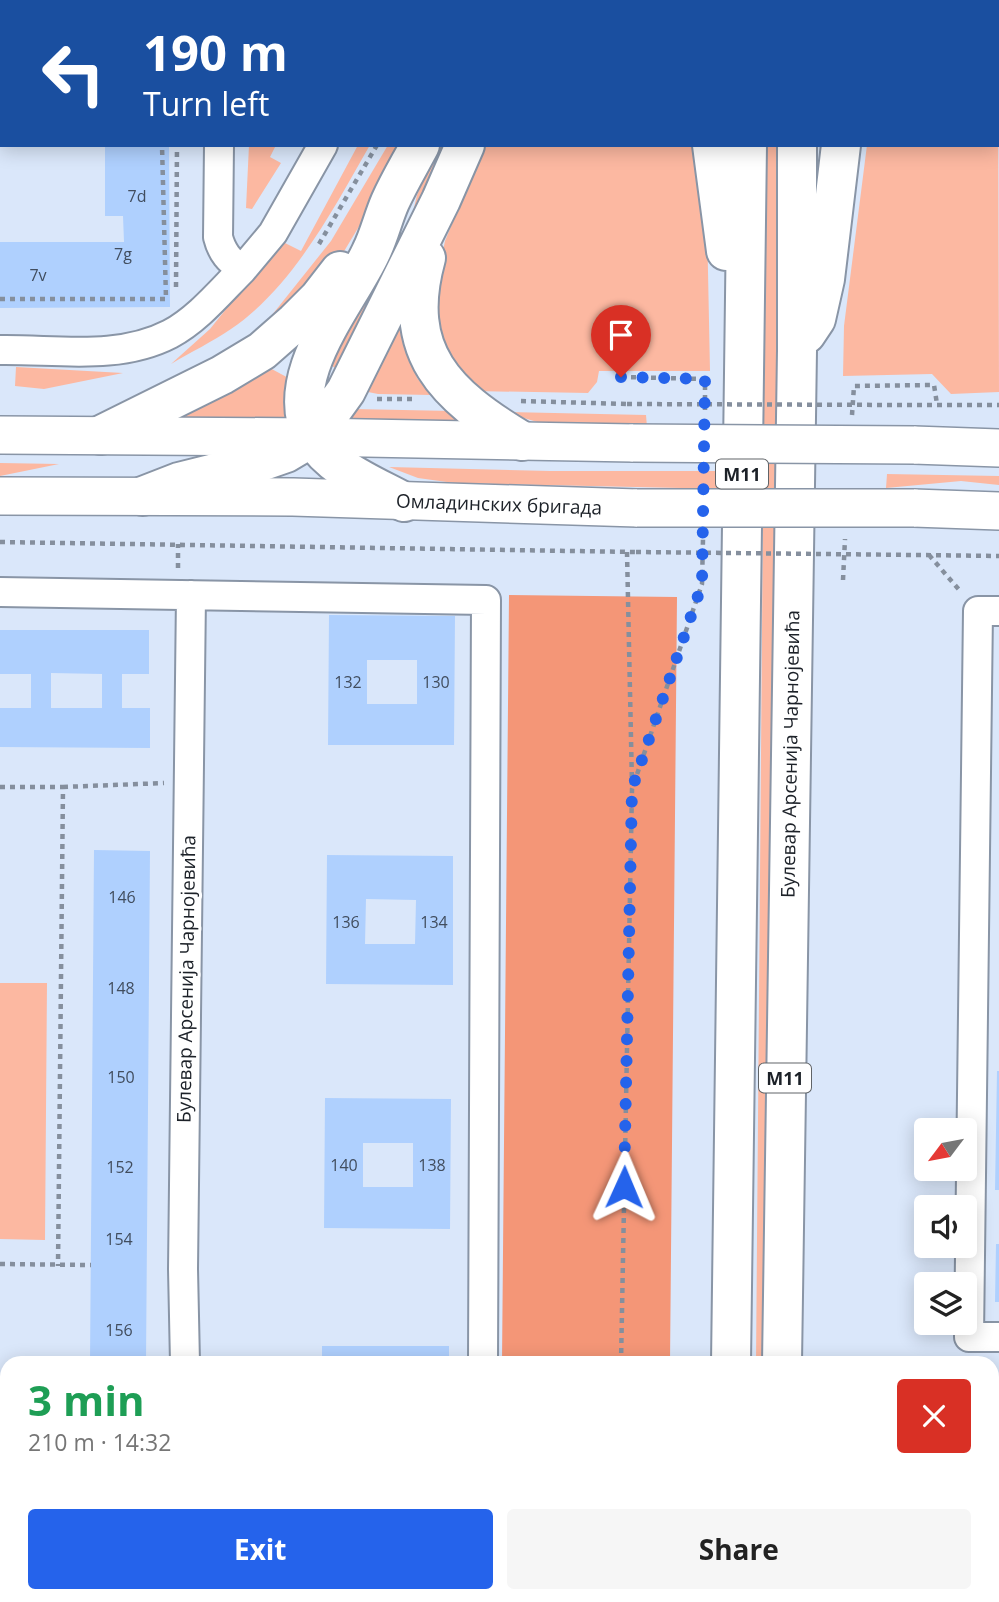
<!DOCTYPE html>
<meta charset="utf-8">
<style>
:root{--surface:#fff;--page:#f6f6f6;--text:#222;--muted:#767676;--accent:#2563eb}
body{margin:0;font-family:"Open Sans",sans-serif;background:var(--page);color:var(--text);height:100vh;display:flex;flex-direction:column;font-size:26px;white-space:nowrap}
*{box-sizing:border-box;margin:0}
p{font-size:23px;color:var(--muted)}
.icon{flex:none;width:38px;height:38px;fill:none;stroke:currentColor;stroke-width:2;stroke-linecap:round;stroke-linejoin:round}
.map{position:relative;flex:1;overflow:hidden}
.drawer{position:absolute;left:0px;top:1356px;width:999px;height:247px;display:flex;flex-direction:column;background:var(--surface);border-radius:21px 21px 0 0;box-shadow:0 4px 18px #0003}
.drawer>*{flex:none}
.guide{position:absolute;left:0px;top:0px;width:999px;height:147px;box-shadow:0 4px 18px #0003;background:#1a4fa0;color:#fff;overflow:hidden}
.needle{width:46px;rotate:238deg}
.fabs{position:absolute;left:914px;top:1118px;display:grid;gap:14px}
.fabs a{display:grid;place-items:center;width:63px;height:63px;border-radius:7px;background:var(--surface);box-shadow:0 4px 18px #0003;font-size:35px}
.pin{position:absolute;display:grid;place-items:center;width:60px;height:60px;color:#fff;margin:-72px -30px;border-radius:50% 50% 50% 0;rotate:-45deg;box-shadow:0 0 7px #0007}
.pin .icon{rotate:45deg}
.me{position:absolute;width:77px;margin:-38px;rotate:1deg;stroke-linejoin:round;filter:drop-shadow(0 0 5px #0008)}
.turn{display:flex;align-items:center;gap:24px;height:147px;padding:0 28px;font-size:32px}
.turn .icon{width:91px;height:91px;stroke-width:2.5}
.turn b{display:block;font-size:49px;line-height:60px}
.round{display:grid;place-items:center;flex:none;width:74px;height:74px;border-radius:7px;background:var(--page)}
.overview{display:flex;align-items:center;justify-content:space-between;height:119px;padding:0 28px}
h1{font-size:42px;font-weight:700;line-height:52px;color:#1e9e55}
.button{display:flex;gap:14px;margin-top:auto;padding:14px 28px}
.button a{flex:1;height:80px;border-radius:7px;background:var(--accent);color:#fff;font-size:28px;font-weight:700;line-height:80px;text-align:center}
.button a+a{background:var(--page);color:var(--text)}
.map>svg:first-child{display:block}
.green{fill:#fcb8a1}
.forest{fill:#f49677}
.building{fill:#afd0fe;fill-rule:evenodd}
.lines{fill:none;stroke-linecap:round;stroke-linejoin:round}
.minor-casing{stroke:#8995a6;stroke-width:32}
.major-casing{stroke:#8995a6;stroke-width:40}
.highway-casing{stroke:#8995a6;stroke-width:42}
.path{stroke:#858f9d;stroke-width:4.5;stroke-dasharray:5 5;stroke-linecap:butt}
.minor{stroke:#fff;stroke-width:28}
.major{stroke:#fff;stroke-width:37}
.highway{stroke:#fff;stroke-width:38}
.major-bridge-casing{stroke:#8995a6;stroke-width:40;stroke-linecap:butt}
.path-bridge{stroke:#858f9d;stroke-width:4.5;stroke-dasharray:5 5;stroke-linecap:butt}
.major-bridge{stroke:#fff;stroke-width:37}
.route{stroke:#2563eb;stroke-width:12;stroke-dasharray:0 21.6}
.labels{text-anchor:middle;dominant-baseline:central;stroke-width:6;stroke-linejoin:round;paint-order:stroke}
.number-label{font-size:16px;fill:#414d5e}
.shield{fill:#fff;stroke:#606468;stroke-width:2}
.shield-label{font-size:18px;font-weight:bold;fill:#1c2128}
.street-label{font-size:19px;fill:#1c2128;stroke:#fff}
</style>
<div class="map">
<svg width="999" height="1602" viewBox="0 0 999 1602">
<rect width="100%" height="100%" fill="#dae7fa"/>
<!-- green -->
<path class="green" d="M0,0H453L452,2Z
M524,0H684L685,2H523Z
M998,44L999,392L951,394L932,374L843,376L844,326L867,145H998Z
M249,145H276L270,157L281,163L252,209L246,208Z
M358,145H370C334,208 293,287 231,329C212,342 191,352 171,364L210,329L277,246L283,242L301,251Z
M388,145H408L337,263L264,325L331,241Z
M439,145H452L341,371L330,365L413,212L417,195Z
M484,145H696L707,222L710,371H599L597,382L588,393L474,391L445,360L431,308L445,241Z
M766,145H787L776,1363H756Z
M403,321L417,378L431,395L378,394L363,391Z
M16,367L123,373L44,389L15,386Z
M268,367L294,381L293,420L168,419Z
M353,409L452,411L461,422L342,423Z
M504,412L646,415L647,427L544,424Z
M0,463L59,464L0,476Z
M389,467L550,471H728V489L454,483L418,478Z
M887,474L999,476V485L961,481L886,488Z
M0,983H47L45,1240L0,1239Z"/>
<!-- forest -->
<path class="forest" d="M509,595L677,597L670,1363H502Z
M563,1596H668V1602H563Z"/>
<!-- building -->
<path class="building" d="M105,145H169L170,307L0,308V242H124L123,216H105Z
M329,615L455,616L454,745H328ZM367,660H417V704H367Z
M0,630H149V674H122V708H150V748L0,747V708H31V674H0ZM51,673L102,674V708H51Z
M94,850L150,851L146,1363H90Z
M327,855L453,856V985L326,984ZM366,899L416,900L415,944H365Z
M997,1071H999V1190H995Z
M325,1098L451,1099L450,1229L324,1228ZM363,1143H413V1187H363Z
M996,1244H999V1302H995Z
M322,1346H449V1363H322Z
M0,1384H7V1499H0Z
M0,1503H7V1517H0Z"/>
<g class="lines">
<defs>
<path id="minor" d="M0,35H2
M242,270L273,233L323,145
M0,350C56,349 118,361 170,334C198,319 220,292 242,270C229,260 222,253 218,237L219,145
M0,592L486,600L483,1363
M999,611H978L969,1337H999
M185,1363L183,1269L191,595
M0,1541H7
M189,1596V1602
M478,1602V1596"/>
<path id="major" d="M0,435L313,437L633,443
M914,445L999,448
M0,496L293,497L637,508
M914,508L999,511"/>
<path id="highway" d="M698,0V2
M502,2L503,0
M748,2V0
M798,2V0
M855,2L856,0
M998,23L999,24
M712,145L726,251
M426,258C400,352 445,395 522,441
M806,334L816,319L825,279L841,145
M101,435L222,375L262,351L295,322L319,298L340,271
M143,496L179,482L263,461L286,453L313,437L346,391L441,200L465,145
M404,502C373,485 331,469 313,438C280,377 347,304 371,252C379,236 383,218 390,202C399,182 410,164 420,145
M731,1363L747,145
M782,1363L797,350V145
M728,1602V1596
M778,1602V1596"/>
</defs>
<!-- minor casing -->
<use href="#minor" class="minor-casing"/>
<!-- major casing -->
<use href="#major" class="major-casing"/>
<!-- highway casing -->
<use href="#highway" class="highway-casing"/>
<!-- path -->
<path class="path" d="M186,0V2
M460,2L461,0
M319,244L377,145
M176,287L177,145
M0,299H166L162,145
M621,377L705,379V412
M377,399H417
M521,401L627,404
M907,405H999
M852,415L854,386L934,385L937,404
M0,542L636,552
M627,552L632,785
M916,555L999,556
M929,555L961,592
M178,568V544
M843,580L845,539
M0,787H63L58,1266
M63,787L164,783
M0,1264L91,1265
M621,1363L632,789L702,584L703,539
M617,1602V1596"/>
<!-- minor -->
<use href="#minor" class="minor"/>
<!-- major -->
<use href="#major" class="major"/>
<!-- highway -->
<use href="#highway" class="highway"/>
<defs>
<path id="major-bridge" d="M633,443L914,445
M637,508H914"/>
</defs>
<!-- major-bridge casing -->
<use href="#major-bridge" class="major-bridge-casing"/>
<!-- path-bridge -->
<path class="path-bridge" d="M627,404L907,405
M636,552L916,555"/>
<!-- major-bridge -->
<use href="#major-bridge" class="major-bridge"/>
</g>
<g class="lines">
<!-- route -->
<path class="route" d="M621,377L705,379L702,584L632,789L624,1187"/>
</g>
<g class="labels">
<!-- number labels -->
<g class="number-label">
<text x="137" y="196">7d</text>
<text x="123" y="254">7g</text>
<text x="38" y="275">7v</text>
<text x="348" y="682">132</text>
<text x="436" y="682">130</text>
<text x="122" y="897">146</text>
<text x="346" y="922">136</text>
<text x="434" y="922">134</text>
<text x="121" y="988">148</text>
<text x="121" y="1077">150</text>
<text x="344" y="1165">140</text>
<text x="432" y="1165">138</text>
<text x="120" y="1167">152</text>
<text x="119" y="1239">154</text>
<text x="119" y="1330">156</text>
</g>
<!-- shield labels -->
<g class="shield">
<rect x="716" y="459.5" width="52" height="29" rx="5"/>
<rect x="759" y="1063.5" width="52" height="29" rx="5"/>
</g>
<g class="shield-label">
<text x="742" y="474">M11</text>
<text x="785" y="1078">M11</text>
</g>
<!-- street labels -->
<g class="street-label">
<text transform="translate(499 504) rotate(2)">Омладинских бригада</text>
<text transform="translate(790 754) rotate(-89)">Булевар Арсенија Чарнојевића</text>
<text transform="translate(186 979) rotate(-89)">Булевар Арсенија Чарнојевића</text>
</g>
</g>
</svg>
<div class="fabs">
<a><svg class="needle" viewBox="-14 -14 28 28"><path d="M0-13l5 13h-10z" fill="#e53935"/><path d="M0 13l5-13h-10z" fill="#767676"/></svg></a>
<a><svg class="icon" aria-label="sound" viewBox="0 0 24 24"><path d="M4 9h4l5-4v14l-5-4H4zM17 9q2 3 0 6"/></svg></a>
<a><svg class="icon" aria-label="layers" viewBox="0 0 24 24"><path d="M12 4l9 5-9 5-9-5zM3 14l9 5 9-5"/></svg></a>
</div>
<div class="pin" style="left:621px;top:377px;background:#d93025"><svg class="icon" aria-label="arrive" viewBox="0 0 24 24"><path d="M6 21V4h12l-3 4 3 4H6"/></svg></div>
<svg class="me" style="left:624px;top:1187px" viewBox="-20 -20 40 40"><path d="M0-17L14 15 0 8-14 15z" fill="#2563eb" stroke="#fff" stroke-width="4"/></svg>
<div class="guide">
<div class="turn"><svg class="icon" aria-label="left" viewBox="0 0 24 24"><path d="M17 20v-9H6M10 6l-5 5 5 5"/></svg><div><b>190 m</b>Turn left</div></div>
</div>
<section class="drawer">
<div class="overview"><div><h1>3 min</h1><p>210 m · 14:32</p></div><a class="round" style="background:#d93025;color:#fff"><svg class="icon" aria-label="close" viewBox="0 0 24 24"><path d="M6 6l12 12M18 6L6 18"/></svg></a></div>
<div class="button"><a>Exit</a><a>Share</a></div>
</section>
</div>
